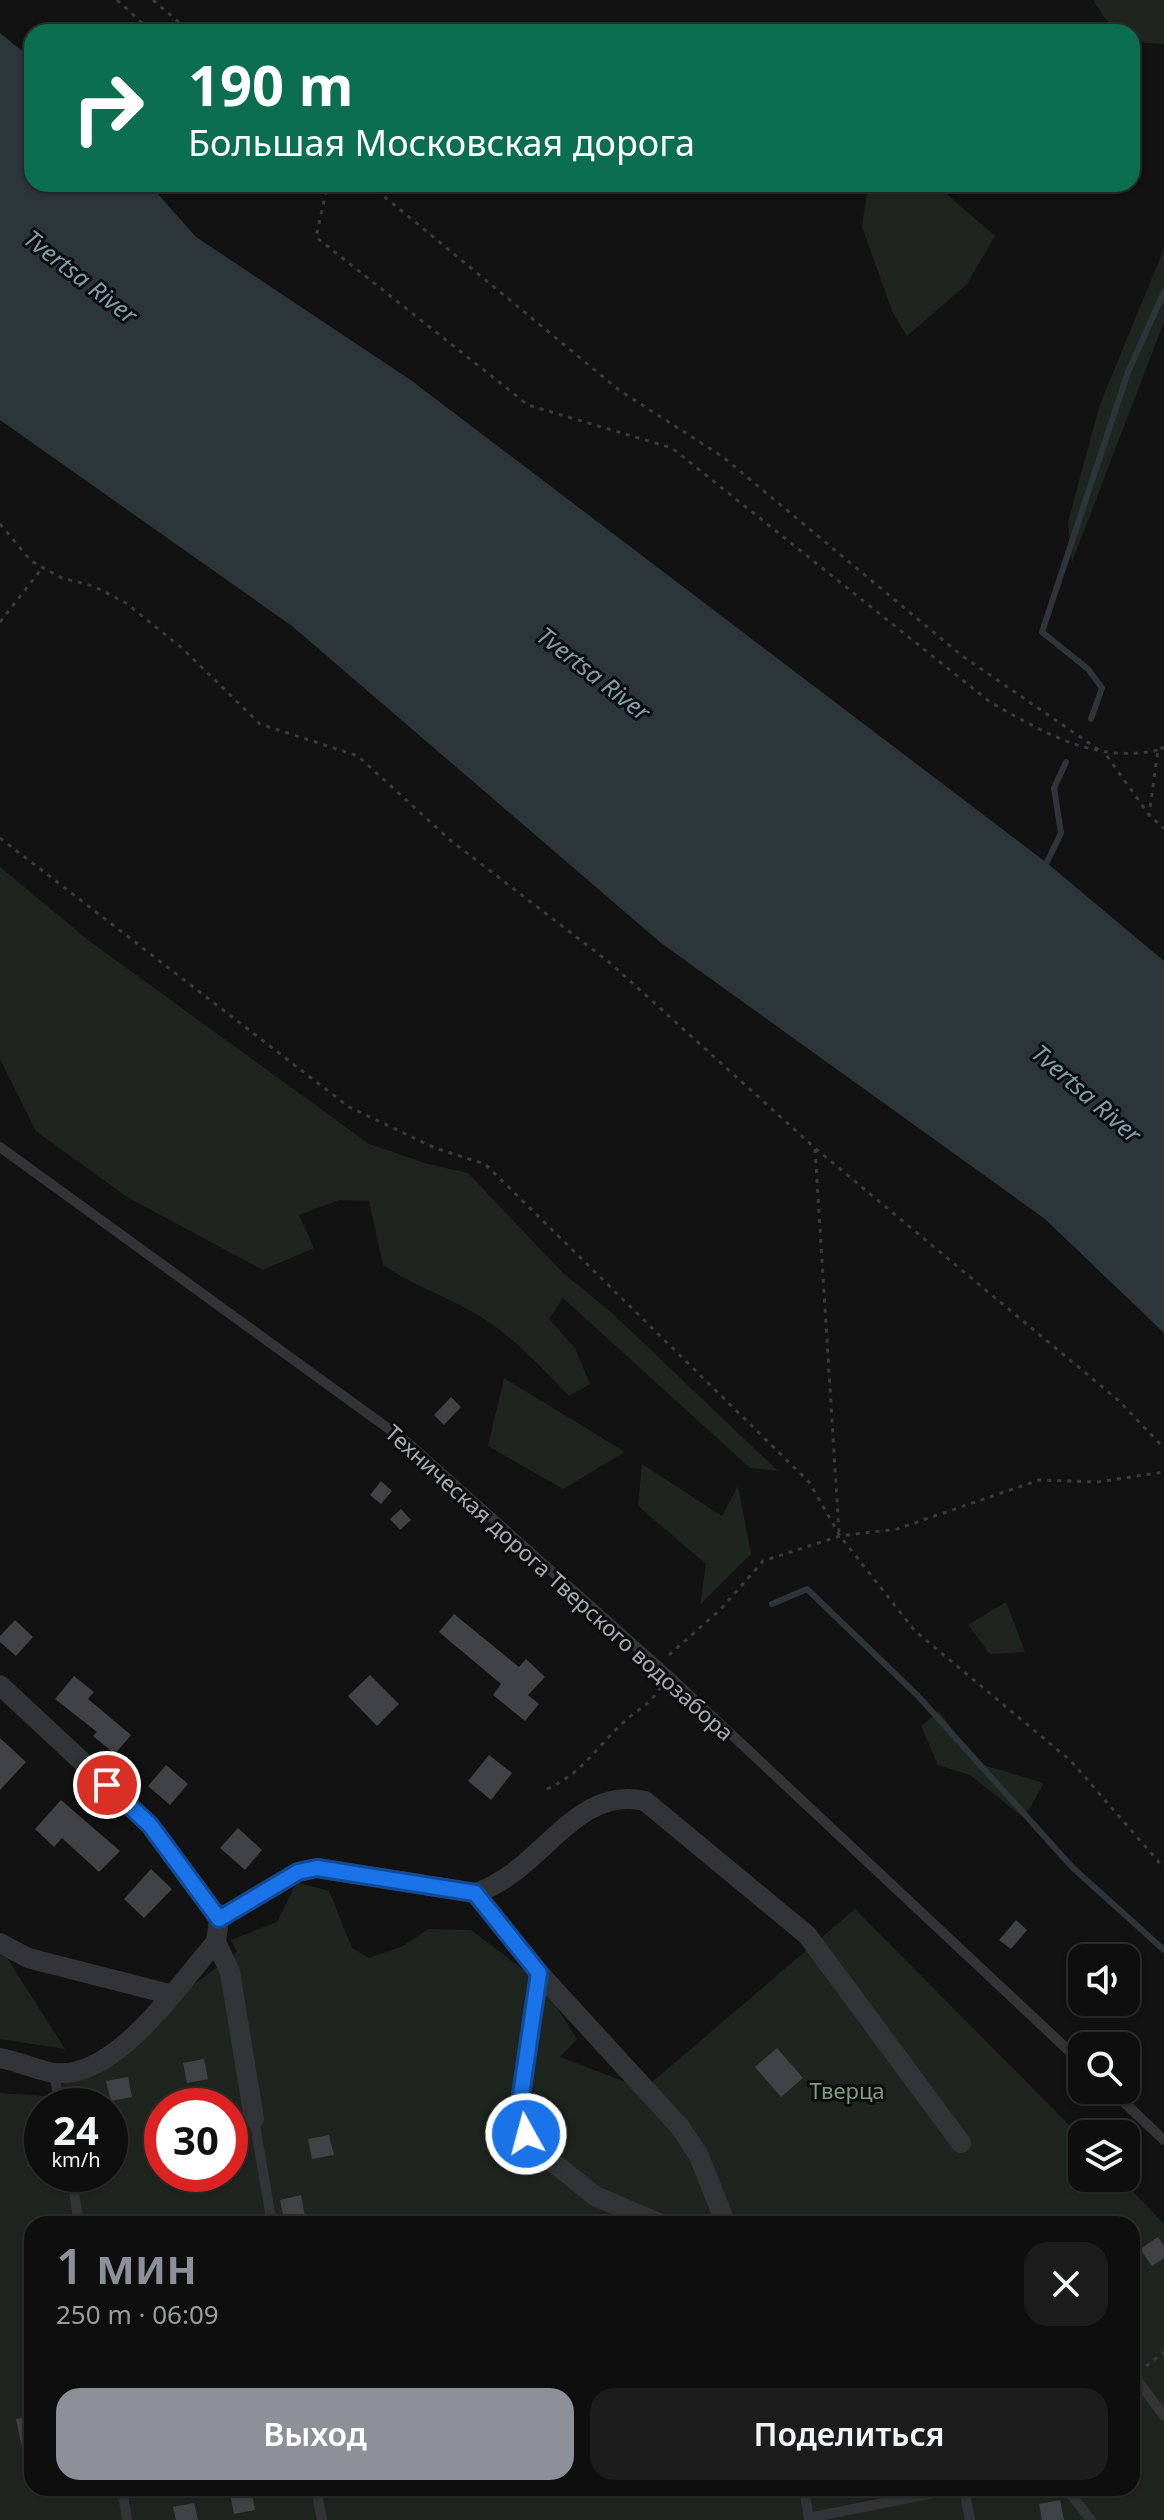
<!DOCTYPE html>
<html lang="ru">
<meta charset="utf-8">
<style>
:root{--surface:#0e0e0e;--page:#1c1c1c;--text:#f1f3f6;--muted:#9b9c9e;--line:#2e2e2e;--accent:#8c9099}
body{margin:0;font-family:"Noto Sans",sans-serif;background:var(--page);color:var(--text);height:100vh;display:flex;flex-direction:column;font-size:30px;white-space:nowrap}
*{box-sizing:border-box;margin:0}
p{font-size:26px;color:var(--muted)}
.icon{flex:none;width:44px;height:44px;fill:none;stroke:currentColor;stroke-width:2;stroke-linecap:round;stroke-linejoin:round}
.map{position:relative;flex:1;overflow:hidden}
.drawer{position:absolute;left:24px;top:2216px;width:1116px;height:280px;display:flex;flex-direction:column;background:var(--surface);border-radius:24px;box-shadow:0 2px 6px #0004,0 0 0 2px var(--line)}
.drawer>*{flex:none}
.banner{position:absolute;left:24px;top:24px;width:1116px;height:168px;border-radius:24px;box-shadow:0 2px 6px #0004,0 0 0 2px var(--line);background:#0b6e4f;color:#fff;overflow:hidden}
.tools{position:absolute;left:1068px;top:1944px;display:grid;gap:16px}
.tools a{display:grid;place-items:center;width:72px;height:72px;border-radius:16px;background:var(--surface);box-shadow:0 2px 6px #0004,0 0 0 2px var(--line);font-size:40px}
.speed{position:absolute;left:24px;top:2088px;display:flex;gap:16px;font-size:40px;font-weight:700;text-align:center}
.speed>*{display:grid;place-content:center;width:104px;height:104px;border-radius:50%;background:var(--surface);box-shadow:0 2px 6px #0004,0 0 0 2px var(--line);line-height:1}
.speed small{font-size:20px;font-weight:400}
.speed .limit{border:12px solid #d22;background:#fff;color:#111}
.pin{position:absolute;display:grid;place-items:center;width:68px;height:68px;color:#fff;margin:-34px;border:4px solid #fff;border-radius:50%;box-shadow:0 2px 8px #0007}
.me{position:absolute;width:88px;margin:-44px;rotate:353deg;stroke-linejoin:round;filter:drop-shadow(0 0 6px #0008)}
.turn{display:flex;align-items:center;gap:28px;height:168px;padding:0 32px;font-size:36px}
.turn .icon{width:104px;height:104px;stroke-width:2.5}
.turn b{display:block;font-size:56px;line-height:68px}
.round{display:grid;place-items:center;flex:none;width:84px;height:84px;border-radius:24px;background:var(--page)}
.headline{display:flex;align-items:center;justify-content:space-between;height:136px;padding:0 32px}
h1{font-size:48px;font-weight:600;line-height:60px;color:var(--accent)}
.primary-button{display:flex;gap:16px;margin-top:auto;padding:16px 32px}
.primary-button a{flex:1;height:92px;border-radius:24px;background:var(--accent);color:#fff;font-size:32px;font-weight:600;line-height:92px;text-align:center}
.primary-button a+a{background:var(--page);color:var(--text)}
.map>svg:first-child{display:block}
.green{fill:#1e251e;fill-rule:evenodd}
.water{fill:#2c363a}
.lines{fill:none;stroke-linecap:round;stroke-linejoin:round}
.stream{stroke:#2c363a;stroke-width:6}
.building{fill:#414246}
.path{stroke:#393b3e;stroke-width:3;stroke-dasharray:4 6;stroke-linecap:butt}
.service{stroke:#333437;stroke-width:10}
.minor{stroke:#333437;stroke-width:20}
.route-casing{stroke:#114b97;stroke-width:20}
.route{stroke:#1a73e8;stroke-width:14}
.labels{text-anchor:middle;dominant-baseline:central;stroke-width:6;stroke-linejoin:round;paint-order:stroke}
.street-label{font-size:22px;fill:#a4abb2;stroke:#0d0d0e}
.park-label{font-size:22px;fill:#809b7d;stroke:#0d0d0e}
.water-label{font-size:24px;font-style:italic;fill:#7e9daa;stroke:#0d0d0e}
</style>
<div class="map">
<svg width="1164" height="2520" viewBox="0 0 1164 2520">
<rect width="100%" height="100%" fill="#121213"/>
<!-- green -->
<path class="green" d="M1093,0H1164V44L1144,43L1132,37V32C1111,32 1103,16 1093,0Z
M868,184H935L995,236L967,284L907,336L893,313L862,227Z
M1164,249V322L1072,562L1068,522L1100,404Z
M0,867L88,940L369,1144L428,1164L468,1173L562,1272L612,1313L778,1471L750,1468L563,1298L549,1319L575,1348L590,1384L569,1396C540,1366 508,1331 471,1311C440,1294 413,1285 383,1265L369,1201L339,1200L299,1215L314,1248L263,1270L127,1197L36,1131L0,1059Z
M504,1378L625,1452L563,1489L488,1446Z
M642,1464L722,1516L738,1486L751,1554L700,1605L706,1564L638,1506Z
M1006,1602L1025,1652L990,1654L968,1625Z
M939,1711L976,1763L1044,1783L1024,1818L970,1775L938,1765L921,1726Z
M297,1882L329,1891L352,1948L369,1958L403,1946L428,1929L471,1930L541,1983L577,2039L560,2057L644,2089L855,1909L1082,2138V2178H1120L1164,2224V2520H0V2093L47,2096L237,1952L231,1940L277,1922ZM42,2106H110V2174H42ZM162,2106H230V2174H162ZM32,2224H1132V2488H32Z
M0,1955L7,1958L65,2049L0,2039Z"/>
<!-- water -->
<path class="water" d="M0,33L32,59V184H149L196,237L412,381L1047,863L1164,961V1333L1045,1219L661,943L292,626L0,420Z"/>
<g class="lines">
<!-- stream -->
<path class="stream" d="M1091,719L1102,688L1088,669L1042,632L1128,372L1164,292
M1044,868L1061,833L1054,788L1066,762
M772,1604L807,1589L918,1696L1072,1867L1164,1950"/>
</g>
<!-- building -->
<path class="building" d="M451,1397L461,1407L444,1425L434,1415Z
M381,1481L392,1491L381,1504L370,1495Z
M401,1509L411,1520L400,1530L390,1519Z
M454,1614L519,1667L526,1659L545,1677L528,1695L539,1704L525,1721L493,1695L501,1684L439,1632Z
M15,1620L33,1637L16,1656L0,1642V1636Z
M370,1675L399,1704L377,1726L348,1696Z
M74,1676L94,1692L88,1699L131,1735L115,1754L93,1736L97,1732L55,1699Z
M0,1738L26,1762L0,1790Z
M489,1755L512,1773L491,1800L468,1781Z
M166,1765L188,1784L170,1805L148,1786Z
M61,1800L120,1851L99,1872L62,1838L54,1847L35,1829Z
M238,1828L262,1850L245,1870L220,1848Z
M151,1869L172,1889L144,1918L124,1899Z
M1016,1920L1027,1930L1011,1949L999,1940Z
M777,2048L803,2078L781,2097L755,2067Z
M204,2059L208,2079L187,2083L183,2063Z
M128,2077L132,2097L111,2101L106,2081Z
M329,2135L334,2155L312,2159L308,2139Z
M42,2143V2164L28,2167L24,2146Z
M301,2195L305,2216L284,2220L280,2200Z
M1158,2237L1164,2246V2258L1152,2266L1140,2249Z
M32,2416V2462H25L16,2419Z
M251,2489L255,2510L234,2514L230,2494Z
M1060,2500L1064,2520H1042L1039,2504Z
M194,2503L198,2520H176L173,2507Z"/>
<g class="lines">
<!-- path -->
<path class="path" d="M117,0L152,32
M153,0L190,32
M318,184L326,192L316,237L528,405L672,448L990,702C1043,732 1095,764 1158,750
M369,184L619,390L723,457L961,655L1102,752
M0,524L31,561L62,578L93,586L126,603L182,648L260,724L358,756L450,840L609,962L815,1148L1118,1400L1164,1448
M0,622L43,567
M1164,747L1158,750L1149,815L1164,828
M1107,756L1149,815
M0,838L349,1107L435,1148L485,1164L809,1482L840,1536L915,1631L1071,1761L1164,1868
M815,1149L839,1532
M669,1655L721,1609L763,1561L840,1536L897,1529L1039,1480L1097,1482L1164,1472
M547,1789C583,1773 596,1747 624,1722C640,1707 648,1707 660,1688
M1146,2366L1164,2352"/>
<!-- service -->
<path class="service" d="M0,1147L407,1442L668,1675L1082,2063
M54,2073L60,2106
M1111,2090L1164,2140
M254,2119L272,2224
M71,2174L79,2224
M1132,2373L1164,2416
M122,2488L127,2520
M316,2488L322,2520
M804,2488L809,2520
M964,2488L970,2520
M1066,2488L1091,2520
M809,2518L958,2488"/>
<!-- minor -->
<path class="minor" d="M0,1685L150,1825L219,1919
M475,1893C542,1872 573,1785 645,1801L807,1935L961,2143
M216,1942L219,1919L298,1872L317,1868L475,1893L539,1973L521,2095L526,2134L533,2146L595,2196L661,2224
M0,1943L28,1958L169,1994
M539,1973L680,2127L699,2156L726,2224
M0,2058C18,2061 36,2070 54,2073C116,2080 178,1985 216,1942L230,1972L254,2119"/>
</g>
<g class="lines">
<defs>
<path id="route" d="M107,1785L150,1825L219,1919L298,1872L317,1868L475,1893L539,1973L521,2095L526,2134"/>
</defs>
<!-- route casing -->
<use href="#route" class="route-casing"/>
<!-- route -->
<use href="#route" class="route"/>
</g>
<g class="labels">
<!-- street labels -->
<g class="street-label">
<text transform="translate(560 1582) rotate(42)">Техническая дорога Тверского водозабора</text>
</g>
<!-- park labels -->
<g class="park-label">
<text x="847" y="2090">Тверца</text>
</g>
<!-- water labels -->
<g class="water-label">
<text transform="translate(81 276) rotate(38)">Tvertsa River</text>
<text transform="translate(594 673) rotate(38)">Tvertsa River</text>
<text transform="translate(1087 1093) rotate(41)">Tvertsa River</text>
</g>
</g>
</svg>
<div class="tools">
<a><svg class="icon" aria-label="sound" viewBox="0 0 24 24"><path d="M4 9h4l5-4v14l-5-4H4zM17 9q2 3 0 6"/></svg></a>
<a><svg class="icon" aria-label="search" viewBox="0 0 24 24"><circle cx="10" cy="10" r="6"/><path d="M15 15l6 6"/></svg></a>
<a><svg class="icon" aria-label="layers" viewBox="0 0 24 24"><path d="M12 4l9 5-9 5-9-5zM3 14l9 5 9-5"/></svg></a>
</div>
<div class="speed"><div>24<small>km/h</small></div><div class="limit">30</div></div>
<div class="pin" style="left:107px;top:1785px;background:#d93025"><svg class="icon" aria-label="arrive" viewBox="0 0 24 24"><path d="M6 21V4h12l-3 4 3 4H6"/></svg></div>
<svg class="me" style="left:526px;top:2134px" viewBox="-20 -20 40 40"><circle r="17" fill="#1a73e8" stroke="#fff" stroke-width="3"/><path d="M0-11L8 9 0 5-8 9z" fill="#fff"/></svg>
<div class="banner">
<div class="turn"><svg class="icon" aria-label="right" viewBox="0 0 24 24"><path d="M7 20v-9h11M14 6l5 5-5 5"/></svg><div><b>190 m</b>Большая Московская дорога</div></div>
</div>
<section class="drawer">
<div class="headline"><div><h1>1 мин</h1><p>250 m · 06:09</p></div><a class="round"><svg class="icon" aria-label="close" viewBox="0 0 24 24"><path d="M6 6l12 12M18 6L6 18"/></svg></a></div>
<div class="primary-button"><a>Выход</a><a>Поделиться</a></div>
</section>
</div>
